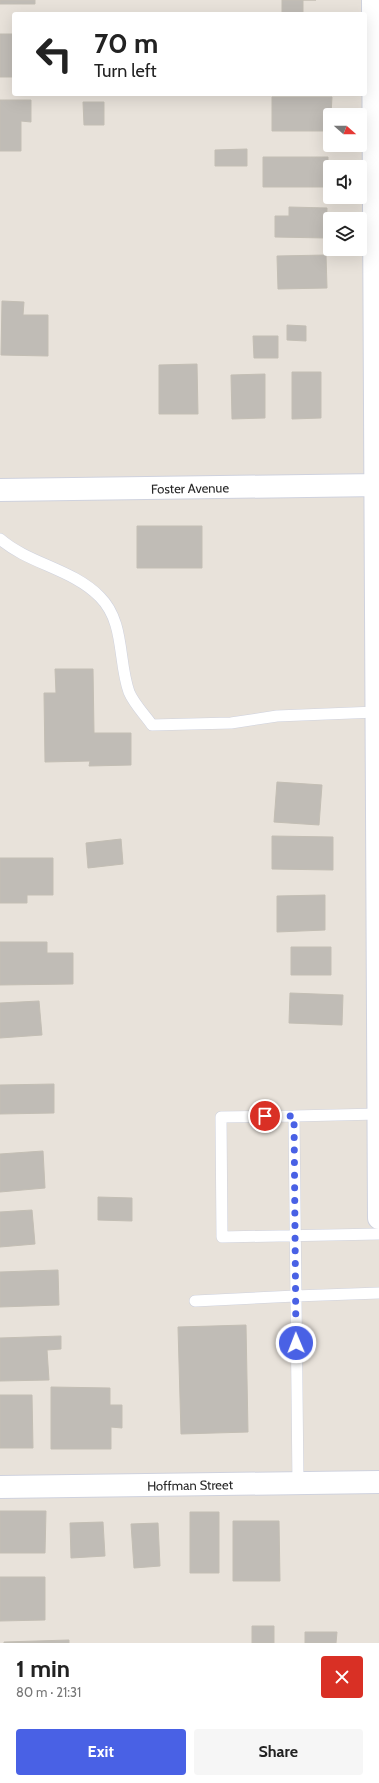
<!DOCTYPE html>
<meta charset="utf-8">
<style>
:root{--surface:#fff;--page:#f6f6f6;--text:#222;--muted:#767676;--accent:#4961e5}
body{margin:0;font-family:Cabin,sans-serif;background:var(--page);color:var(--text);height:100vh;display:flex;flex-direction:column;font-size:15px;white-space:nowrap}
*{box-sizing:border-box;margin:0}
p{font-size:13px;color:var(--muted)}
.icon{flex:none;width:22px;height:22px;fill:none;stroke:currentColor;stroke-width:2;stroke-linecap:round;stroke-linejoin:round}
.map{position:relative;height:1643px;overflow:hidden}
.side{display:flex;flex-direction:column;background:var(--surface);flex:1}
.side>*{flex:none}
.top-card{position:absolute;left:12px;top:12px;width:355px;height:84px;border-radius:4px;box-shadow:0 4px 16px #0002;background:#fff;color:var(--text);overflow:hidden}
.needle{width:26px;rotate:111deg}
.buttons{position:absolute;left:323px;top:108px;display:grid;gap:8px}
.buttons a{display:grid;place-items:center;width:44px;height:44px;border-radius:4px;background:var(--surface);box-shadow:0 4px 16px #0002;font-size:20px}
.pin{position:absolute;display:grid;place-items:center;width:34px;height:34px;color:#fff;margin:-17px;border:2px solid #fff;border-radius:50%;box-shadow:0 1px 4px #0007}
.me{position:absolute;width:44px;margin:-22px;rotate:359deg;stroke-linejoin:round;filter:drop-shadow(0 0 3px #0008)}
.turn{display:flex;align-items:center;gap:14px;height:84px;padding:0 16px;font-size:18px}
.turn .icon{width:52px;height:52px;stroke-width:2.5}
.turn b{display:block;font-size:28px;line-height:34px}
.round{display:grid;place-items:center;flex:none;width:42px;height:42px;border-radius:4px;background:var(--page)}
.overview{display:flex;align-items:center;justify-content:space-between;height:68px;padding:0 16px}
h1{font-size:24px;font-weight:800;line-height:30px}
.button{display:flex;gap:8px;margin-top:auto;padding:8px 16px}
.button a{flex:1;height:46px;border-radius:4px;background:var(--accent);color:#fff;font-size:16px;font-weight:800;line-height:46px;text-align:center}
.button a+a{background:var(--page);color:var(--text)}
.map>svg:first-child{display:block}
.building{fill:#c0bcb6;stroke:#c3beb4}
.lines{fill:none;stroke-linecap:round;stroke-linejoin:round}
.lane-casing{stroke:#cfd2de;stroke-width:12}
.street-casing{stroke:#cfd2de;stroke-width:24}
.lane{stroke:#fff;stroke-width:11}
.street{stroke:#fff;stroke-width:22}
.route{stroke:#4961e5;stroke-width:7;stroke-dasharray:0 12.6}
.labels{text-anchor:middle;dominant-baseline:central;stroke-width:4;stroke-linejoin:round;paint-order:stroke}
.street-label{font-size:13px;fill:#272727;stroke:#fff}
</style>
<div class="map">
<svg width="379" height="1643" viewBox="0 0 379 1643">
<rect width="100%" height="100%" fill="#e8e2da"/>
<!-- building -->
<path class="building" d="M0,0H35V4H0Z
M282,0H316H303V14H282Z
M0,34H14V77H0Z
M272,97H332L330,131H272Z
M0,100H31V122L21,121V151H0Z
M83,102H104V125H84Z
M247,149V166H215V150Z
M263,157H328V187H263Z
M289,207L327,208L326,238L275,237V216H289Z
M326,255L327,288L278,289L277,256Z
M2,301L24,302L23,315H48V356L1,355Z
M287,325L306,326V341L287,340Z
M253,336H278V358H254Z
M197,364L198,414H159V365Z
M292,372H321V418L292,419Z
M265,374V418L232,419L231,375Z
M137,526H202V568H137Z
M55,669H93L94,733H131V765L89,766L90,761L45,762L44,693H56Z
M277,782L322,785L319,825L274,822Z
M272,836L333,837V870L272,869Z
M121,839L123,864L88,868L86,843Z
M0,858H53V895H27V903H0Z
M325,895V930L277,932V896Z
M0,942H47V953H73V984L0,985Z
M291,947H331V975H291Z
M290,993L343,995L342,1025L289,1023Z
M39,1001L42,1035L0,1038V1003Z
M54,1084V1113L0,1114V1085Z
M43,1151L45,1188L0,1192V1154Z
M98,1197L132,1198V1221L98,1220Z
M32,1210L35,1244L0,1247V1212Z
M58,1270L59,1305L0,1307V1272Z
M246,1325L248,1432L181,1434L178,1327Z
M61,1336V1349L47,1350L49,1380L0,1381V1338Z
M51,1387L110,1388V1405H122V1428L111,1427V1449H51Z
M0,1395H32L33,1448H0Z
M0,1511H46L45,1553H0Z
M190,1512H219V1573H190Z
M233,1521H279L280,1581H233Z
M103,1522L105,1556L71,1558L70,1523Z
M158,1523L160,1566L134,1568L131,1524Z
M0,1577H45V1620L0,1621Z
M252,1626H274V1643H252Z
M305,1632H337L336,1643H305Z
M69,1640V1643H4V1642Z"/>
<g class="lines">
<defs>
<path id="lane" d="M0,539C29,564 73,569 100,597C125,622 118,661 129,692C134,704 145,715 152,725L231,723L277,716L376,712
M294,1116L221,1117L222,1237L379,1234
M195,1301L295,1296L379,1293
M298,1483L294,1116L378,1114"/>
<path id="street" d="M373,0L379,1218
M0,490L379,485
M0,1487L379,1482"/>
</defs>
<!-- lane casing -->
<use href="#lane" class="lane-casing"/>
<!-- street casing -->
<use href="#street" class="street-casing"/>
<!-- lane -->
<use href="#lane" class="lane"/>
<!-- street -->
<use href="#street" class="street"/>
</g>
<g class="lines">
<!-- route -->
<path class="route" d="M265,1116H294L296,1343"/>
</g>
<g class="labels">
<!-- street labels -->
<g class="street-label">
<text transform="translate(190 488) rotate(-1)">Foster Avenue</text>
<text transform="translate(190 1485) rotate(-1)">Hoffman Street</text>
</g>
</g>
</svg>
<div class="buttons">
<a><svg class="needle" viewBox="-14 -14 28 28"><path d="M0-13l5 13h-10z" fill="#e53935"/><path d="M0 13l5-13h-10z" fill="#767676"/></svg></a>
<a><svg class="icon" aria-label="sound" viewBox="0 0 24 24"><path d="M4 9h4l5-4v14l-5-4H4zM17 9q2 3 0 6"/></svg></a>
<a><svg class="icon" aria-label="layers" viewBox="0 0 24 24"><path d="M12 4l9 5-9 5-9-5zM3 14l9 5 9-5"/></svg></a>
</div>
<div class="pin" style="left:265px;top:1116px;background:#d93025"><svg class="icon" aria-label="arrive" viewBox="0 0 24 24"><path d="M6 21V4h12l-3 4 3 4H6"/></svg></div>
<svg class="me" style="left:296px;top:1343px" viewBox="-20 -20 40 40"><circle r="17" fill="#4961e5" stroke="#fff" stroke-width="3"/><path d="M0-11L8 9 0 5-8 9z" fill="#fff"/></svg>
<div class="top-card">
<div class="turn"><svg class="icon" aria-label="left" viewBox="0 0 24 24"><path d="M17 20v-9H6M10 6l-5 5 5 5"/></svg><div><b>70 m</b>Turn left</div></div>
</div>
</div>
<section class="side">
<div class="overview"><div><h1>1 min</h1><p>80 m · 21:31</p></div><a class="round" style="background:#d93025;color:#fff"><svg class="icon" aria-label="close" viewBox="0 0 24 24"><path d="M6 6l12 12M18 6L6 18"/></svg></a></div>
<div class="button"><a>Exit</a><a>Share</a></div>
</section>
